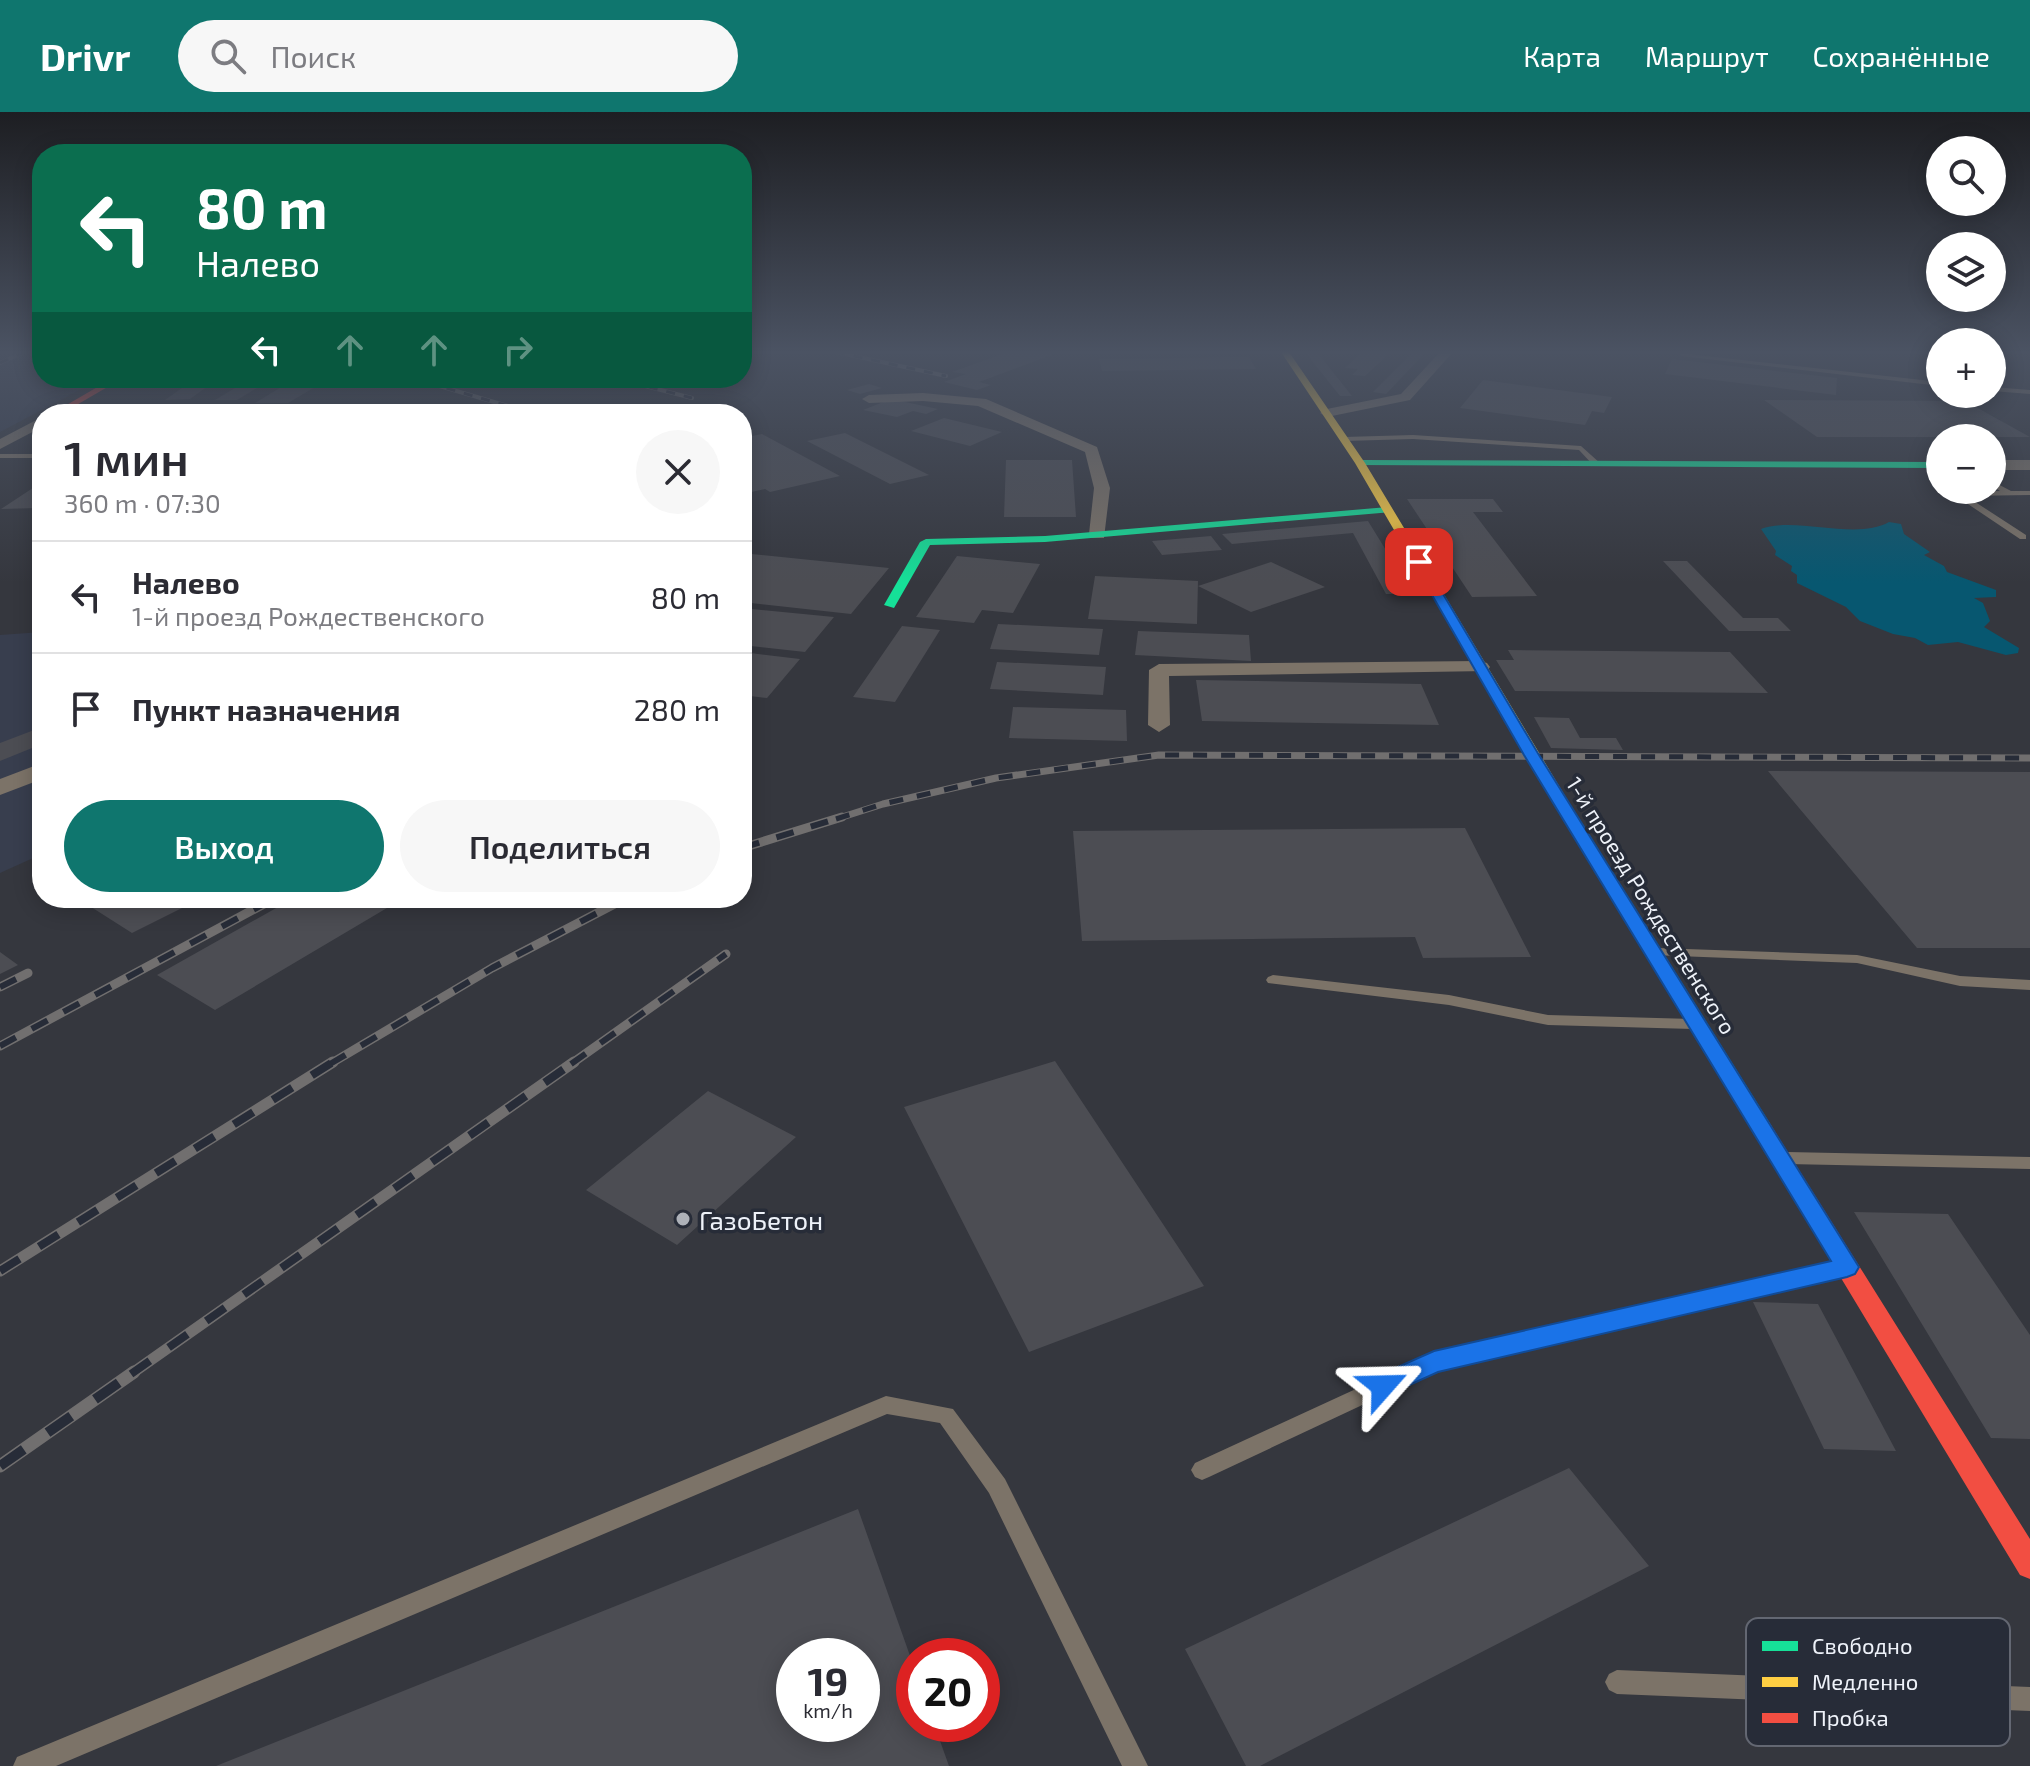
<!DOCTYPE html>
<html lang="ru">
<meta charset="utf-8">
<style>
:root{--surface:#fff;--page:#f7f7f7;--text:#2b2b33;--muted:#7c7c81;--line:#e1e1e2;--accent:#0f766e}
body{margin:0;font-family:"Exo 2",sans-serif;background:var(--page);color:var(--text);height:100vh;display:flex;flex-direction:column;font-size:30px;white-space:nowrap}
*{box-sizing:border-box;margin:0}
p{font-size:26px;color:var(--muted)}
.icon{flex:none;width:44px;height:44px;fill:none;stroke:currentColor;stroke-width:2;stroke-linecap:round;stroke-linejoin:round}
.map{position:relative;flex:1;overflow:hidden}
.details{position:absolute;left:32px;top:292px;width:720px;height:504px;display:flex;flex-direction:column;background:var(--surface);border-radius:32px;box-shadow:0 4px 20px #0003}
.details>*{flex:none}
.hud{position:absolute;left:32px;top:32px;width:720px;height:244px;border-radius:32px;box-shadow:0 4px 20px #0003;background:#0b6e4f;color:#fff;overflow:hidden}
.buttons{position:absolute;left:1926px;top:24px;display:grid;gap:16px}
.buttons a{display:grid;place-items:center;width:80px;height:80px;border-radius:50%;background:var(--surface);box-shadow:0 4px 20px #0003;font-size:40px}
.speed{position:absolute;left:776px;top:1526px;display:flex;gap:16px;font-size:40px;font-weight:700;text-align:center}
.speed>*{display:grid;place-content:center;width:104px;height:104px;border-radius:50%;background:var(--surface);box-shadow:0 4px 20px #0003;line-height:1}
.speed small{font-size:20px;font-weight:400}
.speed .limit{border:12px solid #d22;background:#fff;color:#111}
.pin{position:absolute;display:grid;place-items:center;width:68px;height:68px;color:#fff;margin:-34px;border-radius:16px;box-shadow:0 4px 12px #0006}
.me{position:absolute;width:88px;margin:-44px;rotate:65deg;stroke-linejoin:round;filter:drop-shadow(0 0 6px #0008)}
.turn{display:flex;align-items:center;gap:28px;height:168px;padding:0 32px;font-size:36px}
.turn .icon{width:104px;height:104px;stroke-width:2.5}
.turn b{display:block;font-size:56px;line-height:68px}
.lanes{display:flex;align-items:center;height:76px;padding:0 32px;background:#0003;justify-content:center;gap:40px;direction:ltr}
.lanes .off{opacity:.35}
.round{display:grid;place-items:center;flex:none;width:84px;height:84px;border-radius:42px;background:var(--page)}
.headline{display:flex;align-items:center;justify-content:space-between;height:136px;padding:0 32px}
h1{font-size:48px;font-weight:600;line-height:60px}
.cta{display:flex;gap:16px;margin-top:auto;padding:16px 32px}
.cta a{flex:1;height:92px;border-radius:48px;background:var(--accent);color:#fff;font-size:32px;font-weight:600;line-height:92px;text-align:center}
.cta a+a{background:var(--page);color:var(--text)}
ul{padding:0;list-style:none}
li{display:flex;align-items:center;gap:24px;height:112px;padding:0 32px;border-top:2px solid var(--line)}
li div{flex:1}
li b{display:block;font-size:30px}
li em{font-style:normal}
header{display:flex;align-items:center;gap:48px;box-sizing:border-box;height:112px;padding:0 40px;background:var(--accent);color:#fff}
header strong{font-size:38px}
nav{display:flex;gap:44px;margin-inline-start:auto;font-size:28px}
.search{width:560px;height:72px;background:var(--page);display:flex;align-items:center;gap:20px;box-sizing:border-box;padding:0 28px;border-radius:44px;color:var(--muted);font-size:30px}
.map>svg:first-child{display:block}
.built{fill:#383e4e}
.water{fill:#075770}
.building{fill:#4c4d53;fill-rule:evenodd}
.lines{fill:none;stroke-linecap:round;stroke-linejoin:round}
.lane{fill:#7c7368;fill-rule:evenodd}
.street{fill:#7c7368;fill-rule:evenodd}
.fast{fill:#16e098;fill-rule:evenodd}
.slow{fill:#ffcf43;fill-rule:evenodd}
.jam{fill:#f24e42;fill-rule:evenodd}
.rail-far4-casing{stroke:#716f6f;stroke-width:4}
.rail-far3-casing{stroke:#716f6f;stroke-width:7}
.rail-far2-casing{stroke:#716f6f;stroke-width:9}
.rail-far1-casing{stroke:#716f6f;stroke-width:11}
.rail-casing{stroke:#716f6f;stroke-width:13}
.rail-far4{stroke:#272c38;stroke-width:3;stroke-dasharray:9;stroke-linecap:butt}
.rail-far3{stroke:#272c38;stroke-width:5;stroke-dasharray:14;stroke-linecap:butt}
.rail-far2{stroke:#272c38;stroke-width:6;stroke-dasharray:18;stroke-linecap:butt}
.rail-far1{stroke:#272c38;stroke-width:8;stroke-dasharray:23;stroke-linecap:butt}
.rail{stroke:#272c38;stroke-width:10;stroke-dasharray:29;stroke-linecap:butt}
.route{fill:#1a73e8;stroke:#114b97;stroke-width:2}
.poi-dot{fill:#adb1b8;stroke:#272c38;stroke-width:3}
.labels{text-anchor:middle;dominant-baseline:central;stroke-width:7;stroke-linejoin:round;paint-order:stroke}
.street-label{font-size:22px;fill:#eef2f9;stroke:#272c38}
.near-poi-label{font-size:26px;fill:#eef2f9;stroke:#272c38;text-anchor:start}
.key{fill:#272c38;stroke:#636772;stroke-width:2}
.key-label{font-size:22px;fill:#eef2f9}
</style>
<header>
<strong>Drivr</strong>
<div class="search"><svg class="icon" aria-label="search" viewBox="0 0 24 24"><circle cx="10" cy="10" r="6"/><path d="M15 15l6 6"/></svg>Поиск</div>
<nav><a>Карта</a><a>Маршрут</a><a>Сохранённые</a></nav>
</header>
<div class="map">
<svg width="2030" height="1654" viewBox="0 0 2030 1654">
<rect width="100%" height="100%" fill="#35373e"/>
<!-- built -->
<path class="built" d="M0,240H42V266H102L0,320Z
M42,520V742L0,761V523Z"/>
<!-- water -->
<path class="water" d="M1889,410L1901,412L1904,422L1930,440L1924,443L1944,454L1947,460L1996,478V485L1974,486L1983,491L1990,509L1984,515L2019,536L2018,541L2006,543L1958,530L1928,533L1915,526L1893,522L1860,509L1846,495L1797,471V463L1791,459L1792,454L1775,443L1776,439L1761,417C1796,404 1856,429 1889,410Z"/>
<!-- building -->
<path class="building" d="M1008,240H1059L979,270L991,273L977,278L944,270L966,262L952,260Z
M1305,240H1317L1352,284H1340Z
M1362,240H1391L1365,264L1352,263L1358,257L1345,256Z
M1413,240H1426L1386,282L1373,280Z
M1249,245L1256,257L1102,259L1099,247Z
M1672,247L1837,266L1836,283L1665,262Z
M196,266H219L190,287L165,288Z
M1483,268L1513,272L1612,285L1604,301L1592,299L1585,313L1460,296Z
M245,270H267L237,288H215Z
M869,272L882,276L860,282L847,278Z
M283,274L315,275L288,291H255Z
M891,287L938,297L926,302L913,299L897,305L863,298Z
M1764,288L1965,289L2030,325H1817Z
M944,306L1002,320L970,334L911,319Z
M845,321L929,363L890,372L807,329Z
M762,322L840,364L770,380L765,377L742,382V326Z
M1006,348H1072L1076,405H1004Z
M42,370V393L38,396L1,397Z
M1407,387H1493L1503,400H1473L1537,484L1472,485Z
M1368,409L1413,482H1386L1353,421L1232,432L1222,422Z
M1211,424L1222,438L1162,443L1152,429Z
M742,441L889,456L851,502L742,490Z
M957,444L1040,452L1013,501L982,498L974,511L916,505Z
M1663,449H1687L1743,506H1778L1791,519H1729Z
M1271,450L1325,475L1251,500L1198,474Z
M1095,464L1198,469L1197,512L1088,507Z
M742,496L834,505L805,540L742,533Z
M998,512L1103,517L1099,543L990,537Z
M902,514L940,518L895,590L853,585Z
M1138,519L1249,523L1251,549L1135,543Z
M1508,538L1730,540L1768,581L1515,579L1496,548H1514Z
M742,540L800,547L767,586L742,583Z
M997,550L1106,555L1103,583L990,577Z
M1196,568L1421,572L1439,613L1202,609Z
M1013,595L1126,598L1127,629L1009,626Z
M1534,605L1569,606L1580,626H1616L1623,638L1551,636Z
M42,615V632L0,649V631Z
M1768,659L2030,660V836H1917Z
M1465,716L1531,845L1423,846L1415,825L1082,829L1073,719Z
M77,786H202L132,821Z
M294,786H367L387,796L215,898L157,863Z
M0,840L18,853L0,862Z
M1055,949L1204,1174L1029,1240L904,995Z
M708,979L796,1025L677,1133L586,1078Z
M1854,1100L1948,1102L2030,1223V1327L1991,1326Z
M1753,1190L1818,1192L1896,1339L1824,1337Z
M1569,1356L1649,1454L1260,1654H1246L1185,1537Z
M858,1397L914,1555V1612H934L949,1654H216ZM794,1544H862V1612H794Z"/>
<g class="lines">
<!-- lane -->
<path class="lane" d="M1679,241L1940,270V274L1681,244Z
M1992,275L2030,278V282L1992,279Z
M1413,323L1581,334L1601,352L1594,354L1579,338L1413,327L1344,329L1340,327L1344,325Z
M0,342H42V346H0Z
M1992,369L2011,379H2030V383L1966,384L2026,423V427H2020L1953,382L1957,380L2000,379L1992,374Z
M1657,836L1857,843L1960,864L2030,868V878L1960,874L1857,851L1652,843L1650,840Z
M1273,863L1449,883L1548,903L1693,907L1701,912L1693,917L1548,913L1449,893L1268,871L1266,868L1268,865Z
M1787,1040L2030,1045V1057L1787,1052L1781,1050L1779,1046L1781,1042Z
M1839,1150L1846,1152L1848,1157L1846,1162L1839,1164L1437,1258L1209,1365L1202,1368L1195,1365L1191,1358L1195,1351L1434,1241Z
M886,1284L953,1297L1005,1367L1148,1654H1122L989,1381L940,1311L887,1302L56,1654H13L17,1645Z
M1617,1558L2030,1575V1599L1617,1582L1609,1578L1605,1570L1609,1562Z"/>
<!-- street -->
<path class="street" d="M1440,240H1453L1410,288L1327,305L1320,301L1327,297L1401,282Z
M923,281L986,287L1097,335L1110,376L1104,426H1092L1089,422L1094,376L1085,340L978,294L923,289L869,291L862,287L869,283Z
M42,305V315L0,337V327Z
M1992,348H2030V358H1992Z
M1480,549L1487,551L1490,555L1487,559L1169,564L1170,613L1159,620L1148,613L1149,558L1159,552Z
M42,651V667L0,683V667Z"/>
<!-- fast -->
<path class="fast" d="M1360,348L1940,350V356L1357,353V349Z
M1388,395L1392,396V400L1045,430L930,433L894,496L884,493L920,430L926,427L1045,424Z
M1557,679L1565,684L1769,1010L1772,1015L1769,1020L1761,1023L1753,1020L1549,684Z"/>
<!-- slow -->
<path class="slow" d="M1281,240H1289L1365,351L1565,684L1562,687L1557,689L1549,684L1355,351Z"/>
<!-- jam -->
<path class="jam" d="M113,266H123L61,302H51Z
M1761,1007L1769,1010L2030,1427V1467L2020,1463L1753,1020L1750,1015L1753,1010Z"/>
<defs>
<path id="rail-far4" d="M836,240L946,264
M0,251L24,240
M412,266L535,302
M614,266L692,286"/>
<path id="rail-far3" d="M836,707L883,692L996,666L1159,643L2030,646"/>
<path id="rail-far2" d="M742,736L842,705
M0,875L28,861
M0,934L275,786
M330,952L492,856L626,786
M571,952L726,842"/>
<path id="rail-far1" d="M0,1159L333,950
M131,1262L574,950"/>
<path id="rail" d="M0,1354L134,1260"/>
</defs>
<!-- rail-far4 casing -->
<use href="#rail-far4" class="rail-far4-casing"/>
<!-- rail-far3 casing -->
<use href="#rail-far3" class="rail-far3-casing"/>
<!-- rail-far2 casing -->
<use href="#rail-far2" class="rail-far2-casing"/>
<!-- rail-far1 casing -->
<use href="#rail-far1" class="rail-far1-casing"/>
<!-- rail casing -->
<use href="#rail" class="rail-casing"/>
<!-- rail-far4 -->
<use href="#rail-far4" class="rail-far4"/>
<!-- rail-far3 -->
<use href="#rail-far3" class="rail-far3"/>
<!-- rail-far2 -->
<use href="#rail-far2" class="rail-far2"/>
<!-- rail-far1 -->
<use href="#rail-far1" class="rail-far1"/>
<!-- rail -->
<use href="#rail" class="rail"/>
</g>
<!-- sky -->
<linearGradient id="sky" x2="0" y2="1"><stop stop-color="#1d1e22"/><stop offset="0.51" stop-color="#4b5363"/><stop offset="1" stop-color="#4b5363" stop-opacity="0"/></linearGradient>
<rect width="2030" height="471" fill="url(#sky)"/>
<!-- route -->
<path class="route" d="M1419,447L1424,450L1539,643L1859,1155L1855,1162L1847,1165L1438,1260L1383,1285L1373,1282L1370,1274L1373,1266L1434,1239L1831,1149L1524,643L1413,450Z"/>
<!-- markers -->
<circle class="poi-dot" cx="683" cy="1107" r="8"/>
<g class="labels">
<!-- street labels -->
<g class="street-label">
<text transform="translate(1652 793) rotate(58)">1-й проезд Рождественского</text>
</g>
<!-- near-poi labels -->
<g class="near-poi-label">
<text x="699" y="1107">ГазоБетон</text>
</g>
</g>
<!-- legend -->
<rect x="1746" y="1506" width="264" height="128" rx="12" class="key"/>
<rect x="1762" y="1529" width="36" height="10" fill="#16e098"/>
<rect x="1762" y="1565" width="36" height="10" fill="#ffcf43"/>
<rect x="1762" y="1601" width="36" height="10" fill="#f24e42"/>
<g class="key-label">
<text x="1812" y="1542">Свободно</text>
<text x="1812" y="1578">Медленно</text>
<text x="1812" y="1614">Пробка</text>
</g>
</svg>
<div class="buttons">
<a><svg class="icon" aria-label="search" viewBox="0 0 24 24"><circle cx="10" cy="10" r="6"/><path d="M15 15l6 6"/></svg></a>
<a><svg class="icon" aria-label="layers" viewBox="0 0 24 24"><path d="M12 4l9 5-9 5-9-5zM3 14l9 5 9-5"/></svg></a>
<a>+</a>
<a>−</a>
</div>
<div class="speed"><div>19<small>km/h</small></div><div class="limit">20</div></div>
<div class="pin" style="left:1419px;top:450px;background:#d93025"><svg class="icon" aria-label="arrive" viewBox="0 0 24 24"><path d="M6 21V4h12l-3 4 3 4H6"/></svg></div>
<svg class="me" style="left:1383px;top:1274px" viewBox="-20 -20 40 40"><path d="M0-17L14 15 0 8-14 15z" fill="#1a73e8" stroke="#fff" stroke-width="4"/></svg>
<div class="hud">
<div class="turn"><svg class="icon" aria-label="left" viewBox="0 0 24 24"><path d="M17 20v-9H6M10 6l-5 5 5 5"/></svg><div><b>80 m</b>Налево</div></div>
<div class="lanes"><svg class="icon" aria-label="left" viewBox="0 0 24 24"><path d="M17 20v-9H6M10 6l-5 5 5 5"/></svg><svg class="icon off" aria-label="ahead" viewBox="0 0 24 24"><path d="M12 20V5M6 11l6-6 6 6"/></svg><svg class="icon off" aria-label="ahead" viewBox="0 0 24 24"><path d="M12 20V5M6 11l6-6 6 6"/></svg><svg class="icon off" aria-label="right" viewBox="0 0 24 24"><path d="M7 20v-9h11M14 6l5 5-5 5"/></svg></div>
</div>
<section class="details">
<div class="headline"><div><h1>1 мин</h1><p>360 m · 07:30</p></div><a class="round"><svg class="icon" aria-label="close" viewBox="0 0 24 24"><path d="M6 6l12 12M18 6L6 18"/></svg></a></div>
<ul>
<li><svg class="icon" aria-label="left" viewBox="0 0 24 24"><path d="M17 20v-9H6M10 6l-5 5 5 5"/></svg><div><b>Налево</b><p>1-й проезд Рождественского</p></div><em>80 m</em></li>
<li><svg class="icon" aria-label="arrive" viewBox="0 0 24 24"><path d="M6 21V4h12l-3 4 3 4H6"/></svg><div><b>Пункт назначения</b></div><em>280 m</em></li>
</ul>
<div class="cta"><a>Выход</a><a>Поделиться</a></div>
</section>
</div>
